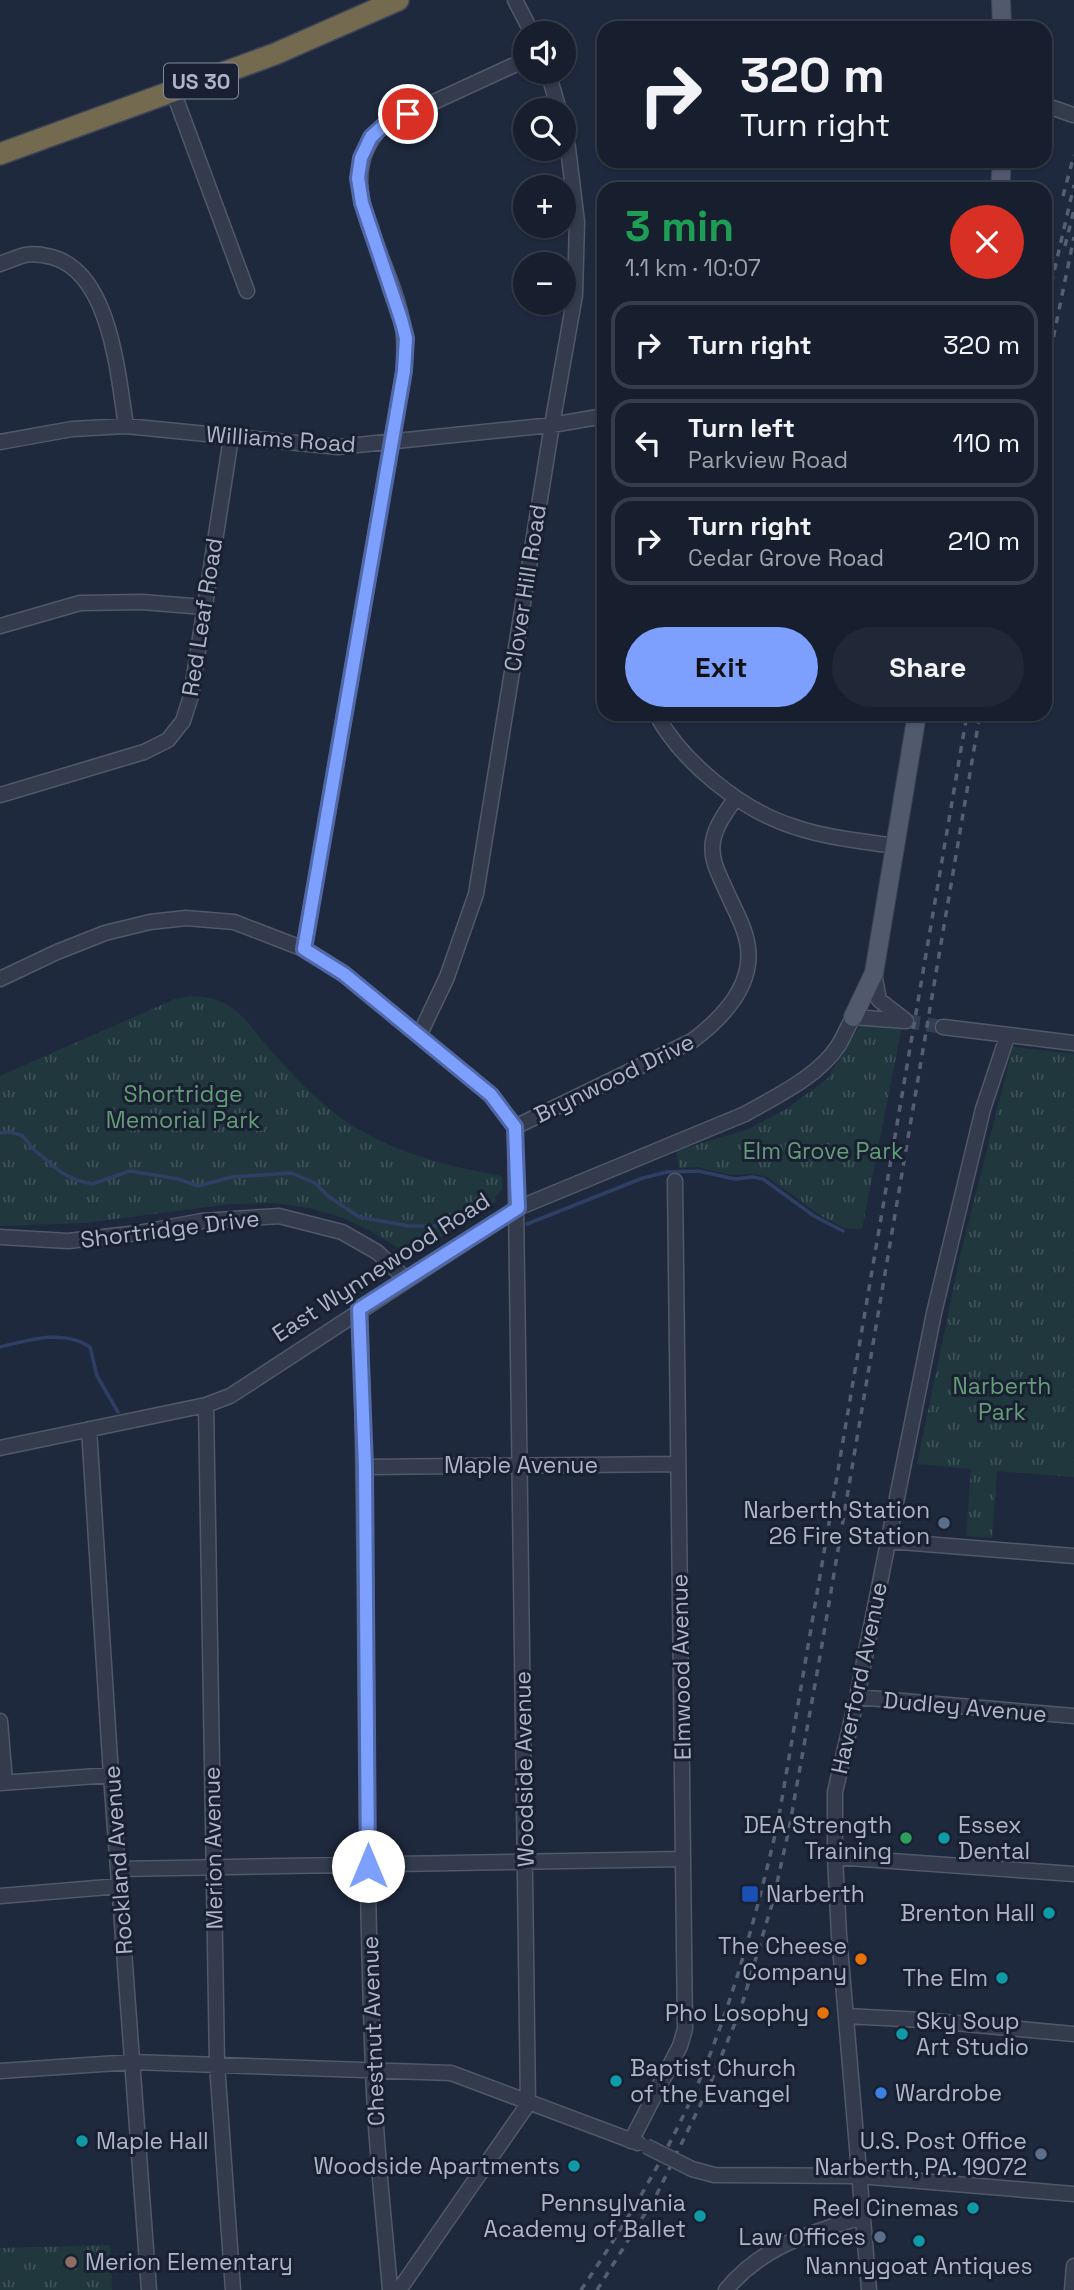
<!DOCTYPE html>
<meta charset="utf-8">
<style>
:root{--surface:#171f2e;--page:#202736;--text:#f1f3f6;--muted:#9ea2aa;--line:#363d4a;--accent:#7da0ff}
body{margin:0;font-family:"Space Grotesk",sans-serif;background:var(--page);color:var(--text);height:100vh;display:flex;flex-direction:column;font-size:26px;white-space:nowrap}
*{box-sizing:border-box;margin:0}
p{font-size:23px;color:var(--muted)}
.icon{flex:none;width:38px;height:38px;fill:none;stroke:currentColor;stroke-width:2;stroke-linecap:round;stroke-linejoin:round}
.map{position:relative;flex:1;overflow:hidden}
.sheet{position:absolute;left:597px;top:182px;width:455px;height:539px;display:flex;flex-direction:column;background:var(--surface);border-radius:21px;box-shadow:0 2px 5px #0004,0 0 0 2px var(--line)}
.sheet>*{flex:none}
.top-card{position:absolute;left:597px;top:21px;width:455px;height:147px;border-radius:21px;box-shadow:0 2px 5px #0004,0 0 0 2px var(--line);background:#171f2e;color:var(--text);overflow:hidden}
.fabs{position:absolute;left:513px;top:21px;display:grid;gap:14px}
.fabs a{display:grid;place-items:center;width:63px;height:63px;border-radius:50%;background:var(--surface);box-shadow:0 2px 5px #0004,0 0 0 2px var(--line);font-size:35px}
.pin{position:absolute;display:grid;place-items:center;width:60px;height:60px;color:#fff;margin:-30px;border:4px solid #fff;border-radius:50%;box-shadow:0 2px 7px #0007}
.me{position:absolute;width:77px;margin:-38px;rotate:0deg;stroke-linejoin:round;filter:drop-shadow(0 0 5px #0008)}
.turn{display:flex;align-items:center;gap:24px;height:147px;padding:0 28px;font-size:32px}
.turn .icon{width:91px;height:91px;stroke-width:2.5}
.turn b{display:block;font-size:49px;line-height:60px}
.round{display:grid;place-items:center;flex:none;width:74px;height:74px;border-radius:37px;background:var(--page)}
.overview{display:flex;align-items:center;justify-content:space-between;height:119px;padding:0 28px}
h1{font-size:42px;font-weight:700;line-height:52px;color:#1e9e55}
.cta{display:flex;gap:14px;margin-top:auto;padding:14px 28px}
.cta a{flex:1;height:80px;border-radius:42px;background:var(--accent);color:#111;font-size:28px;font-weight:700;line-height:80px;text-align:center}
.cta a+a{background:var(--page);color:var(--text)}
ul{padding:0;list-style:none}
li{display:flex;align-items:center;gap:21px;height:88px;margin:0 14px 10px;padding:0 14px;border:4px solid var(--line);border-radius:21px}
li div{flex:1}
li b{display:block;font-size:26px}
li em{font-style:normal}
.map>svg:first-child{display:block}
.park{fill:url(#park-tufts)}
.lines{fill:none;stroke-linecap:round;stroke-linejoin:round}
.stream{stroke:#2f3f64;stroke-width:3.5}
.minor-tunnel{stroke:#343e52;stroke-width:14;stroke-dasharray:14 7;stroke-linecap:butt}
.minor-casing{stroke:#51586a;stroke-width:17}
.major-casing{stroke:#3d4456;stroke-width:20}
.highway-casing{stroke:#3e4557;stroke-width:24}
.minor{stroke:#333b4d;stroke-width:14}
.major{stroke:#515a6d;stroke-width:18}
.highway{stroke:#736a50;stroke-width:21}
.rail{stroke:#555e74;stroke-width:3.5;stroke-dasharray:7 7;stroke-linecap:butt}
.minor-bridge-casing{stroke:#51586a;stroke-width:17;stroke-linecap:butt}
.minor-bridge{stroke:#333b4d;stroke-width:14}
.route-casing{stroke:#5168a6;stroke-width:18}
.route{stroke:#7da0ff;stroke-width:12}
.service-dot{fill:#5c6f8a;stroke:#192031;stroke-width:2.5}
.leisure-dot{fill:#2e9e5b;stroke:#192031;stroke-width:2.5}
.culture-dot{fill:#0f9aa8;stroke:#192031;stroke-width:2.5}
.transit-dot{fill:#1a4fb4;stroke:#192031;stroke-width:2.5}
.food-dot{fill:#e8710a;stroke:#192031;stroke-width:2.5}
.shop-dot{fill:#3f7fe0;stroke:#192031;stroke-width:2.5}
.education-dot{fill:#8d6e63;stroke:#192031;stroke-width:2.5}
.labels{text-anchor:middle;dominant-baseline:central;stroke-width:6;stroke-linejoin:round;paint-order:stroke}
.shield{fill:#192031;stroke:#81889b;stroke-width:2}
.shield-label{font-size:21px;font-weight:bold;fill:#aeb5c9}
.street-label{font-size:23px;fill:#aeb5c9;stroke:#192031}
.park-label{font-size:23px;fill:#639c77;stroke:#192031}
.poi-label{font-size:23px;fill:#aeb5c9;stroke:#192031;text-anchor:end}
</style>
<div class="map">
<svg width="1074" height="2290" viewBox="0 0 1074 2290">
<defs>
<pattern id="park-tufts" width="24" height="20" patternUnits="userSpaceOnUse" patternTransform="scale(1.75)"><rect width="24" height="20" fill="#21373e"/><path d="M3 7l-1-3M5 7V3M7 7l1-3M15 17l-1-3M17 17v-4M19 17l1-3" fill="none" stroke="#3f5259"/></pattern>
</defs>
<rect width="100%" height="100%" fill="#1f293d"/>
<!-- park -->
<path class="park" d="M191,996C238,997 247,1025 275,1055C295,1078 317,1100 341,1118C390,1152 445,1166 502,1176V1190L495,1197L496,1202L418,1252L410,1255L369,1230L343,1218L309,1208L275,1203L230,1204L85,1223L0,1226V1076L175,999Z
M863,1021L902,1026L862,1229L844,1228L820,1215L766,1176L749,1174L730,1175L698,1167L679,1168L676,1151L749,1129L788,1108L828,1078Z
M1013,1047L1074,1054V1477L997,1471L992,1538L966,1536L971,1469L917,1464L961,1252Z
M110,2245L112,2290H0V2248Z"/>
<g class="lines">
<!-- stream -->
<path class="stream" d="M0,1133L11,1132L23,1136L33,1149L62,1173L76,1180L92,1184L130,1171L178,1179L198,1186L232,1177L291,1173L315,1183L328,1196L359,1217L409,1226H455
M527,1224L643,1178L667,1172L698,1171L735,1179L752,1177L763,1179L814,1216L843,1231
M0,1347C29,1340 64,1329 90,1347L97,1376L118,1412"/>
<!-- minor-tunnel -->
<path class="minor-tunnel" d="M906,1021L943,1027"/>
<defs>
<path id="minor" d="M515,0L532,33
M548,72L559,110
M173,91L247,291
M1045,105L1073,115
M0,264C8,261 17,257 25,255C34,253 43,255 52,257C111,273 118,376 126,426
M0,442L72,429L126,426L338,447L552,425L604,416
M0,626L80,603L142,602L204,607
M656,714C682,762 742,811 795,827C827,838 862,841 895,846
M0,795L144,752L168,740L183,721L191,696L231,438
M304,949L404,371C405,344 405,327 397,301C380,242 331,176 384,125L525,60
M874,973L879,1000L905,1020
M0,979L57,952L105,933L150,922L186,918L234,922L304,949L344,974L491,1095L515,1127L528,2104L399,2290
M943,1027L1074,1043
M419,1036L447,977L476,894L552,425L575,295L577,222L568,148L564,129
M515,1127L692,1041C720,1020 753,988 748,948C746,928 733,907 725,888C718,873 710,858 713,841C716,825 726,812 735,799
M0,1237L68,1241L138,1233L202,1221L279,1216L342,1232L377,1252L406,1279
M360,1309C368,1562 363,1815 373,2068C375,2142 384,2216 390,2290
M206,1405L217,2064L233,2290
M89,1429L111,1775L149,2290
M0,1448L206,1405L230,1396L518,1208L745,1114C775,1097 819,1076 838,1046C844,1037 848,1026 853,1017L906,1021
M365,1467L678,1464
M888,1541L1074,1556
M857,1697L1074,1716
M0,1721L5,1782
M0,1783L111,1775
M835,1857L1074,1874
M118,1869L683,1859
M0,1896L120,1886
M846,2016L922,2020L1074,2034
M0,2071L132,2062L451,2073L638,2143
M631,2141L680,2046L685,2029L675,1181
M692,2169L714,2175L859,2176L1074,2194
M726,2290C763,2245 809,2234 862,2217
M869,2290L839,1935L835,1857V1792L857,1697L934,1313L983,1109L1007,1037
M1072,2290L1074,2266"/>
<path id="major" d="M1001,0L1002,28
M1000,189L1002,161
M853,1017L874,973L917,714"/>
<path id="highway" d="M0,154L275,54L398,0"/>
</defs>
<!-- minor casing -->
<use href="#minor" class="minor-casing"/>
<!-- major casing -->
<use href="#major" class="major-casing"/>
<!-- highway casing -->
<use href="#highway" class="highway-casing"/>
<!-- minor -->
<use href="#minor" class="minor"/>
<!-- major -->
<use href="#major" class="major"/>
<!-- highway -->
<use href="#highway" class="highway"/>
<!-- rail -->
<path class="rail" d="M1063,196L1074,155
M1065,246L1074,210
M1045,311L1074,185
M1045,378L1074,237
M581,2290C629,2219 675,2142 707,2062C738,1984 759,1904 778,1822L967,714
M597,2290L656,2196L707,2091L740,2011L773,1901L789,1829L819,1662L980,714"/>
<defs>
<path id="minor-bridge" d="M646,2146L692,2169"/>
</defs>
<!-- minor-bridge casing -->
<use href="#minor-bridge" class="minor-bridge-casing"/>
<!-- minor-bridge -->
<use href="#minor-bridge" class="minor-bridge"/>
</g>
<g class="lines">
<defs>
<path id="route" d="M368,1866L365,1467L359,1309L518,1208L515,1127L491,1095L344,974L304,949L404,371L406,338L401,319L362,203L358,178L361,158L371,137L384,125L408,114"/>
</defs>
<!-- route casing -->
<use href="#route" class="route-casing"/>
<!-- route -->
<use href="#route" class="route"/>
</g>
<!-- markers -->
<g class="service-dot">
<circle cx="944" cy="1523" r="7"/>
<circle cx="1041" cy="2154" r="7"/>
<circle cx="880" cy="2237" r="7"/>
</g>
<circle class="leisure-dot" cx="906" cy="1838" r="7"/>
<g class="culture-dot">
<circle cx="944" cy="1838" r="7"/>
<circle cx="1049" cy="1913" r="7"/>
<circle cx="1002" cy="1978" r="7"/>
<circle cx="902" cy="2034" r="7"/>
<circle cx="616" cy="2081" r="7"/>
<circle cx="82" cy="2141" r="7"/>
<circle cx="574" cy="2166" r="7"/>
<circle cx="973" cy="2208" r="7"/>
<circle cx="700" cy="2216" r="7"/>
<circle cx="919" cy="2241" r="7"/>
</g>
<rect class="transit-dot" x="741" y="1885" width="18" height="18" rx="3.5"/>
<g class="food-dot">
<circle cx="861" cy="1959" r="7"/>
<circle cx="823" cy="2013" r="7"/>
</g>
<circle class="shop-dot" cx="881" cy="2093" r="7"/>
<circle class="education-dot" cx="71" cy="2262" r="7"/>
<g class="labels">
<!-- shield labels -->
<rect class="shield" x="164" y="63.5" width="74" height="35" rx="5"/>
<g class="shield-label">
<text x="201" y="81">US 30</text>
</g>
<!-- street labels -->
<g class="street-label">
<text transform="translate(281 439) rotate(4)">Williams Road</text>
<text transform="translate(525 588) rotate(-81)">Clover Hill Road</text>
<text transform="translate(202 617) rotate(-81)">Red Leaf Road</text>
<text transform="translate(614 1078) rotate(-26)">Brynwood Drive</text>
<text transform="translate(170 1229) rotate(-7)">Shortridge Drive</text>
<text transform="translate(381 1267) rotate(-33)">East Wynnewood Road</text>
<text x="521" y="1465">Maple Avenue</text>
<text transform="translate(681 1667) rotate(-91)">Elmwood Avenue</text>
<text transform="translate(859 1678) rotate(-78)">Haverford Avenue</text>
<text transform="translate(965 1707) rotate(5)">Dudley Avenue</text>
<text transform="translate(524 1769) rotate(-91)">Woodside Avenue</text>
<text transform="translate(213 1848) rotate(-91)">Merion Avenue</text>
<text transform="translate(118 1860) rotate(-94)">Rockland Avenue</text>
<text transform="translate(373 2031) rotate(-92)">Chestnut Avenue</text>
</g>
<!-- park labels -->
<g class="park-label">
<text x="183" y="1094">Shortridge<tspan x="183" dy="26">Memorial Park</tspan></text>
<text x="823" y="1151">Elm Grove Park</text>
<text x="1002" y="1386">Narberth<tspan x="1002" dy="26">Park</tspan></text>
</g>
<!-- poi labels -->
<g class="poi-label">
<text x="930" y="1510">Narberth Station<tspan x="930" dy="26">26 Fire Station</tspan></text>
<text x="892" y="1825">DEA Strength<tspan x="892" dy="26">Training</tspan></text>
<text x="958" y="1825" text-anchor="start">Essex<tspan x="958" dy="26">Dental</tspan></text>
<text x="766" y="1894" text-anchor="start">Narberth</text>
<text x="1035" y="1913">Brenton Hall</text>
<text x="847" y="1946">The Cheese<tspan x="847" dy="26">Company</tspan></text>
<text x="988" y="1978">The Elm</text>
<text x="809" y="2013">Pho Losophy</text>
<text x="916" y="2021" text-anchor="start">Sky Soup<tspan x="916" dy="26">Art Studio</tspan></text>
<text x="630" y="2068" text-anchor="start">Baptist Church<tspan x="630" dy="26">of the Evangel</tspan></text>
<text x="895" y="2093" text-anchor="start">Wardrobe</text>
<text x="96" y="2141" text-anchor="start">Maple Hall</text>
<text x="1027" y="2141">U.S. Post Office<tspan x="1027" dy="26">Narberth, PA. 19072</tspan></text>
<text x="560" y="2166">Woodside Apartments</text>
<text x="686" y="2203">Pennsylvania<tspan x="686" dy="26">Academy of Ballet</tspan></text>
<text x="959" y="2208">Reel Cinemas</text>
<text x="866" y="2237">Law Offices</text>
<text x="85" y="2262" text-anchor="start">Merion Elementary</text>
<text x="919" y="2266" text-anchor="middle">Nannygoat Antiques</text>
</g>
</g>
</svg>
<div class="fabs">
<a><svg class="icon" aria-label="sound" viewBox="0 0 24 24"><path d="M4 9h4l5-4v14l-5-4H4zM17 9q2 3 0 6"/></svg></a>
<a><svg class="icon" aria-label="search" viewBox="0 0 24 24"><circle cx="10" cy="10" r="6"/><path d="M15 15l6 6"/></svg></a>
<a>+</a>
<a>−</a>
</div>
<div class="pin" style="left:408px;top:114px;background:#d93025"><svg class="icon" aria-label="arrive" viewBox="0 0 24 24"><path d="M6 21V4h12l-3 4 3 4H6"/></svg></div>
<svg class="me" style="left:368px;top:1866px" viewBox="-20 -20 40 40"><circle r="19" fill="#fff"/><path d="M0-13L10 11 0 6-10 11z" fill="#7da0ff"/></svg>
<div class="top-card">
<div class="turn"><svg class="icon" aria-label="right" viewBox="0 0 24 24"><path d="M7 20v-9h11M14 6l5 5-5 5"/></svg><div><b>320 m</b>Turn right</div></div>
</div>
<section class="sheet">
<div class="overview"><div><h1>3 min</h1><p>1.1 km · 10:07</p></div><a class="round" style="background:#d93025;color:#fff"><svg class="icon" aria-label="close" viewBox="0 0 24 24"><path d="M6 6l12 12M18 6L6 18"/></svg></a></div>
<ul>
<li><svg class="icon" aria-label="right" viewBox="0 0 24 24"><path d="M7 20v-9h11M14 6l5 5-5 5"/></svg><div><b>Turn right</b></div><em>320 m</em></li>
<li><svg class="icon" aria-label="left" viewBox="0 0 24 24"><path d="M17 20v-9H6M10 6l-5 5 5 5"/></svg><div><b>Turn left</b><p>Parkview Road</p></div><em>110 m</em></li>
<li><svg class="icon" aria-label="right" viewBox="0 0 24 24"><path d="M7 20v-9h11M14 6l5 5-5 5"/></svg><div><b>Turn right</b><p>Cedar Grove Road</p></div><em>210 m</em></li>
</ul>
<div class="cta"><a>Exit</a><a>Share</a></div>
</section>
</div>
